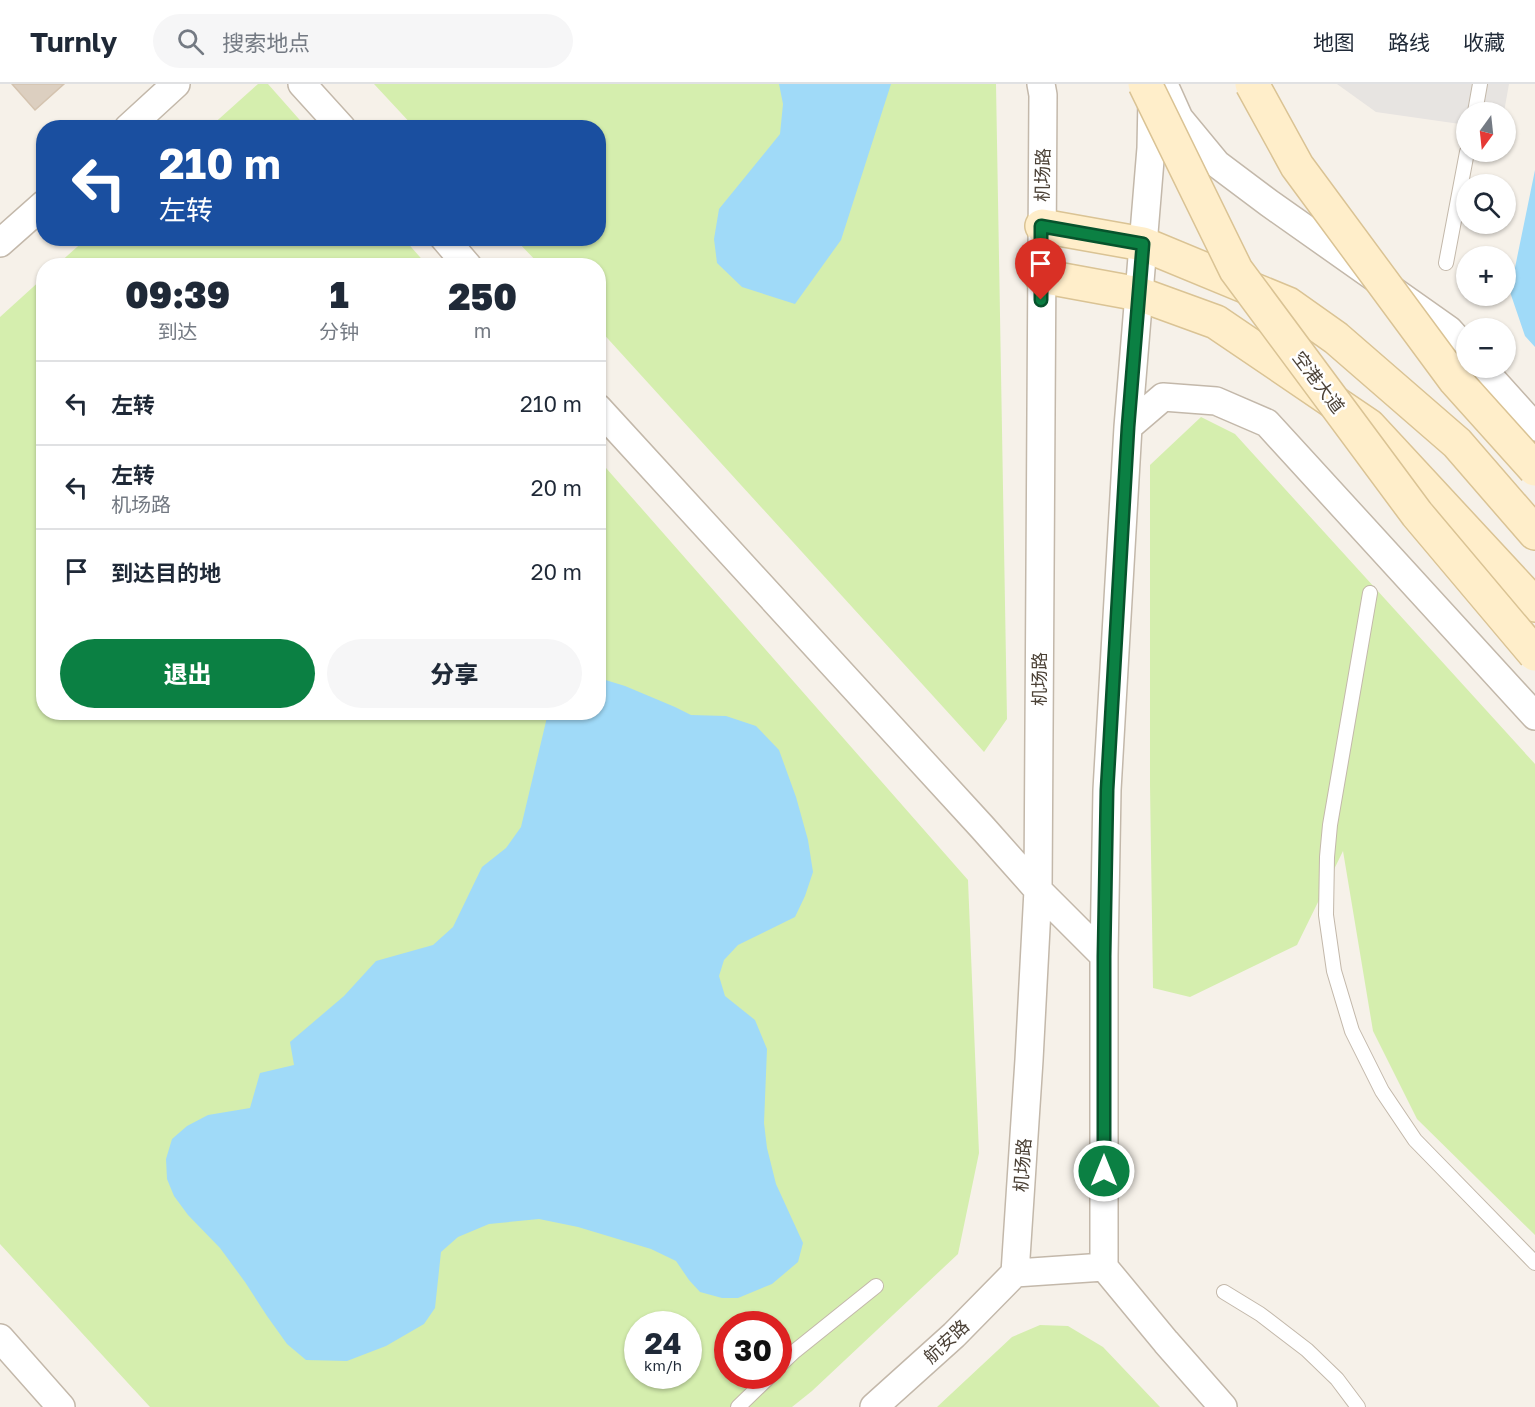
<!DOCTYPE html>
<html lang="zh">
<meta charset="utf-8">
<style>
:root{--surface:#fff;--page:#f6f6f7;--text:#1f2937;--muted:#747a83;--line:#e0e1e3;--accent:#0b8043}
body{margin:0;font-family:"Golos Text","Noto Sans SC",sans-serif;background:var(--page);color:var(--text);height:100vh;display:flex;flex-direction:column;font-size:22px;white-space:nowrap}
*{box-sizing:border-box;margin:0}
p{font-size:20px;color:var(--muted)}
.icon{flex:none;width:33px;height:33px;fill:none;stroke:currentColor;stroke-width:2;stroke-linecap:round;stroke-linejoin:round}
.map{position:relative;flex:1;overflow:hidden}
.side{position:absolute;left:36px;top:174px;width:570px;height:462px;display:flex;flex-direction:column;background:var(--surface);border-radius:24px;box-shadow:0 2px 4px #0004}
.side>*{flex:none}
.guide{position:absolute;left:36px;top:36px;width:570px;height:126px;border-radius:24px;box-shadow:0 2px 4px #0004;background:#1a4fa0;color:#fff;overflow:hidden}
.needle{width:39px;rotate:195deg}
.buttons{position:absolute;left:1456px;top:18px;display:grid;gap:12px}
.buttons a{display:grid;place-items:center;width:60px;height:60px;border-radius:50%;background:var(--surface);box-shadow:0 2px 4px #0004;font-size:30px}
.speed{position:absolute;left:624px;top:1227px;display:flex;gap:12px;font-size:30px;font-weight:700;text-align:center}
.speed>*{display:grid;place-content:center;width:78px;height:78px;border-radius:50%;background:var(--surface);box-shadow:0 2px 4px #0004;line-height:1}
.speed small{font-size:15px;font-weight:400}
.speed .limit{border:9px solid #d22;background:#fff;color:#111}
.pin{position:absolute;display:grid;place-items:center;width:51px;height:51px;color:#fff;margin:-62px -26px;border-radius:50% 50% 50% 0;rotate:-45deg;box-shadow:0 0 6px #0007}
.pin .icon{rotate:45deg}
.me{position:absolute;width:66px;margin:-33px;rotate:0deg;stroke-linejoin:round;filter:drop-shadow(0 0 4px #0008)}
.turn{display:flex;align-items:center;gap:21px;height:126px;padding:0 24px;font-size:27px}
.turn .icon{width:78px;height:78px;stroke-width:2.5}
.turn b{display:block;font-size:42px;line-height:51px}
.eta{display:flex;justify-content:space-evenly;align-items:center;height:102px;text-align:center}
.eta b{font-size:36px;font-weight:800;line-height:42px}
.button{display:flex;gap:12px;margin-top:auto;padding:12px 24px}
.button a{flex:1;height:69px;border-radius:36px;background:var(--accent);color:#fff;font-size:24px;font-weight:800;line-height:69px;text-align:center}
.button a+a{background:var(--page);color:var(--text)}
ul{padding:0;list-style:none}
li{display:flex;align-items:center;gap:18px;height:84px;padding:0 24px;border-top:2px solid var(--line)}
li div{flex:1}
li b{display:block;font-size:22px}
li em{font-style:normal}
header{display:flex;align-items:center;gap:36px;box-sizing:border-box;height:84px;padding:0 30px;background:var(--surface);border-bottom:2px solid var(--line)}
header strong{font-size:28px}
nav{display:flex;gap:33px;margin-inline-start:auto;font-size:21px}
.search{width:420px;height:54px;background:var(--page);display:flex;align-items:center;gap:15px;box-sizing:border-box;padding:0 21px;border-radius:33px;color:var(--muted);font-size:22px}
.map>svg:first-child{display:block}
.green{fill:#d5eeae;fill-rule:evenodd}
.parking{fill:#e7e4e1}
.water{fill:#a0daf8}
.building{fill:#dccfc0;stroke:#d4c3af;stroke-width:1.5}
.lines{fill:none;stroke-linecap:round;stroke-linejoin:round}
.lane-casing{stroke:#c3b8aa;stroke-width:16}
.street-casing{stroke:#c3b8aa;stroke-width:30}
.secondary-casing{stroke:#dac394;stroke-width:36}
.lane{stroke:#fff;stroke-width:14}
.street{stroke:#fff;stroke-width:27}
.secondary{stroke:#ffeeca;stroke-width:33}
.secondary-bridge-casing{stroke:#dac394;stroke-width:36;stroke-linecap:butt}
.secondary-bridge{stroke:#ffeeca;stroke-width:33}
.route-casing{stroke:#07532c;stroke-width:15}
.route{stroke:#0b8043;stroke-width:10}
.labels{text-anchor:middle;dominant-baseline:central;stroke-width:5;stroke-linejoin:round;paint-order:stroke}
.street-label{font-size:18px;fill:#4b4136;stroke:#fff}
</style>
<header>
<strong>Turnly</strong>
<div class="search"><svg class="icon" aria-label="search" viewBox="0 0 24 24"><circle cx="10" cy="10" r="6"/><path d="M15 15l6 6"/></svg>搜索地点</div>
<nav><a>地图</a><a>路线</a><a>收藏</a></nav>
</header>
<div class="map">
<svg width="1535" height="1323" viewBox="0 0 1535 1323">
<rect width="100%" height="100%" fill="#f6f1e9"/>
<!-- green -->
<path class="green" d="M258,0H268L306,43H210Z
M374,0H996L1007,635L984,668L599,245L598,182L540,181L515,155L598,154V44L414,43Z
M87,154L404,155L427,181H57Z
M43,194L44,628H598L599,376L968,796L979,1069L958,1170L812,1307L792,1323H150L0,1160V233ZM638,1240H688V1292H638ZM728,1240H778V1292H728Z
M1201,333L1235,350L1535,680V1151L1417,1035L1373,947L1343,767L1297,861L1190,913L1153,904L1150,701V381Z
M1040,1241L1068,1242L1103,1263L1160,1323H937L1012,1253Z"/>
<!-- parking -->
<path class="parking" d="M1337,0H1509L1504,28H1467V41L1376,28Z"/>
<!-- water -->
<path class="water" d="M779,0H891L841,156L795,220L742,203L717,179L714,155L719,125L780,50L783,20Z
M1535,86V263L1525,252L1510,208Z
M599,594L625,602L675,623L691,631L726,632L756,642L779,666L796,713L808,756L813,788L805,812L795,833L738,861L724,876L719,892L725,912L755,936L767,965L764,1039L767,1064L776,1100L803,1159L798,1178L772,1200L738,1214H722L700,1208L689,1196L676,1177L651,1165L578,1143L539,1135L489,1140L458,1153L441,1168L435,1224L424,1240L386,1262L347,1277L306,1276L287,1260L267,1232L245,1198L220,1164L188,1131L174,1112L167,1095L166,1075L172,1055L187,1042L208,1031L250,1024L260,989L294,981L290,958L344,912L376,877L433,861L453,843L482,783L506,764L521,743L548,629L598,628Z"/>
<!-- building -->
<path class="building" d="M12,0H64L35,26Z"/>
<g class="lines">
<defs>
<path id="lane" d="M1475,28L1480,0
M1446,179L1467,68
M1370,509L1330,741L1327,773L1326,831L1334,887L1352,947L1382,1007L1415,1056L1535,1179
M1224,1208L1260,1230L1307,1266L1337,1295L1358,1323
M778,1283L795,1267L876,1202
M738,1323L770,1292"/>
<path id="street" d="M302,0L342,44
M1166,5L1179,34L1217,80L1269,119L1449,246L1467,266
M128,44L176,0
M444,154L468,182
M0,159L44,120
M1482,284L1535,343
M598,324L982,743L1038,806L1104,872
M1128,343L1163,313L1216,317L1267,339L1535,632
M1104,1183V872L1107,706L1128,343L1151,64L1152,15
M1015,1189L1029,976L1038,806L1043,11L1041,0
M1015,1189L1104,1183L1166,1258L1223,1323
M0,1254L61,1323
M874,1323L954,1251L1015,1189"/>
<path id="secondary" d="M1042,142L1143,160L1288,220L1336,254L1457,359L1535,449
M1041,192L1139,210L1216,238L1369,342L1535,521"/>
</defs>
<!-- lane casing -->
<use href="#lane" class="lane-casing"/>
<!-- street casing -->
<use href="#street" class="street-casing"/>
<!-- secondary casing -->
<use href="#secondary" class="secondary-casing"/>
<!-- lane -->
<use href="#lane" class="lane"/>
<!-- street -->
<use href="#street" class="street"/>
<!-- secondary -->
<use href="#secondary" class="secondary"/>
<defs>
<path id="secondary-bridge" d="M1145,0L1236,186L1417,430L1535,570
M1252,0L1297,82L1455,296L1535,385"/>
</defs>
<!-- secondary-bridge casing -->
<use href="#secondary-bridge" class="secondary-bridge-casing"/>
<!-- secondary-bridge -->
<use href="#secondary-bridge" class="secondary-bridge"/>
</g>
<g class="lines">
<defs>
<path id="route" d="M1041,216V142L1143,160L1128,343L1107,706L1104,872V1087"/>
</defs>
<!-- route casing -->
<use href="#route" class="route-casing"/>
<!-- route -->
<use href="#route" class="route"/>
</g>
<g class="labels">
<!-- street labels -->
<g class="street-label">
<text transform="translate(1042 91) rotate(-89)">机场路</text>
<text transform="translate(1319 298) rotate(53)">空港大道</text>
<text transform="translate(1039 595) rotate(-90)">机场路</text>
<text transform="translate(1022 1081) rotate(-86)">机场路</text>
<text transform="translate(946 1257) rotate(-43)">航安路</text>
</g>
</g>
</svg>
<div class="buttons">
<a><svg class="needle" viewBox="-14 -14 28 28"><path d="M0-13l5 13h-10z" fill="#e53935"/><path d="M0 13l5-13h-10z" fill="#747a83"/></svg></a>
<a><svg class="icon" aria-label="search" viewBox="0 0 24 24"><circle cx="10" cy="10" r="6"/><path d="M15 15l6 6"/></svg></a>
<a>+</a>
<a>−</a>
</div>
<div class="speed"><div>24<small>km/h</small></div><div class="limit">30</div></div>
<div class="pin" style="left:1041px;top:216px;background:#d93025"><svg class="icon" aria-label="arrive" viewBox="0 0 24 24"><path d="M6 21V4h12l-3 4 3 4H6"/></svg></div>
<svg class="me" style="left:1104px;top:1087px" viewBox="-20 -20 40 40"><circle r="17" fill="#0b8043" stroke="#fff" stroke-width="3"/><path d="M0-11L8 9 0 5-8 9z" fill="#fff"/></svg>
<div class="guide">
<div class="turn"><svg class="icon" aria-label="left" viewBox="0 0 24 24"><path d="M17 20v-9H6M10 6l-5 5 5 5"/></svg><div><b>210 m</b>左转</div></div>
</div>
<section class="side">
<div class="eta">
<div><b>09:39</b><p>到达</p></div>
<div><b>1</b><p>分钟</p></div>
<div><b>250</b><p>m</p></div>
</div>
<ul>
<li><svg class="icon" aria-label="left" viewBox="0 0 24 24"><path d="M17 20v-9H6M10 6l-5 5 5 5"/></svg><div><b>左转</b></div><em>210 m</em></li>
<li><svg class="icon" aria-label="left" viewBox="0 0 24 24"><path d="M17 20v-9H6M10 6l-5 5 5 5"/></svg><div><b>左转</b><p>机场路</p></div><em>20 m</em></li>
<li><svg class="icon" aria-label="arrive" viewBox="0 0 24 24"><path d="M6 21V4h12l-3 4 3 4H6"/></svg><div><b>到达目的地</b></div><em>20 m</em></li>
</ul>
<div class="button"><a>退出</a><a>分享</a></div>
</section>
</div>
